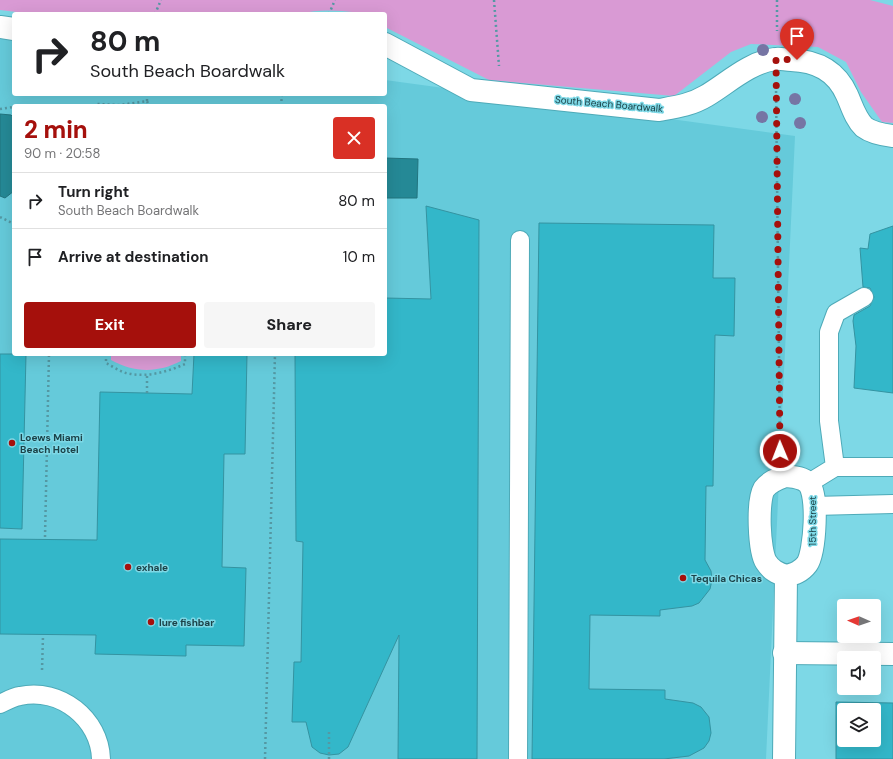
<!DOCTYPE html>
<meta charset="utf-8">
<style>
:root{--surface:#fff;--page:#f6f6f6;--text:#202124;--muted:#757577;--line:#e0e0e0;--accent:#a5100c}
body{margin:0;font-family:"DM Sans",sans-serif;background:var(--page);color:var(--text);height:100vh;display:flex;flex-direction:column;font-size:15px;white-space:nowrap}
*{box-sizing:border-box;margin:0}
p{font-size:13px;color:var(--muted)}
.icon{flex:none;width:22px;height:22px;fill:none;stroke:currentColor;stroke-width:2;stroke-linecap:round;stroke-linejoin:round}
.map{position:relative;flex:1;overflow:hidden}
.panel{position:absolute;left:12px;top:104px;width:375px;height:252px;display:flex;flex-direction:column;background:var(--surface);border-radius:4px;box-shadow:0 4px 16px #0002}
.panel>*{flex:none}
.guide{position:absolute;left:12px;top:12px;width:375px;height:84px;border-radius:4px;box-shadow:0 4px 16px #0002;background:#fff;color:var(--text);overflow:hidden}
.needle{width:26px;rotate:272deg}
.buttons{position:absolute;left:837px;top:599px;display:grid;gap:8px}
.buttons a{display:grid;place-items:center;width:44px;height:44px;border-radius:4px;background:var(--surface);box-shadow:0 4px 16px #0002;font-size:20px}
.pin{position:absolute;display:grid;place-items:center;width:34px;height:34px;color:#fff;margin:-41px -17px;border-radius:50% 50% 50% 0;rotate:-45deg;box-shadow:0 0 4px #0007}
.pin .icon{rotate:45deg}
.me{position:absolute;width:44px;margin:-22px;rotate:359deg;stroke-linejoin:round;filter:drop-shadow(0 0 3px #0008)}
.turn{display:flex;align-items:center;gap:14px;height:84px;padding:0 12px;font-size:18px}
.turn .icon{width:52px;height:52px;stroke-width:2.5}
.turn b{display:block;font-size:28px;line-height:34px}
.round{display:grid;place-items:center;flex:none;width:42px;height:42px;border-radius:4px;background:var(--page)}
.summary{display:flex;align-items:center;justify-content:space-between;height:68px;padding:0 12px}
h1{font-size:24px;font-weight:800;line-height:30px;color:var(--accent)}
.primary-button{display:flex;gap:8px;margin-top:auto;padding:8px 12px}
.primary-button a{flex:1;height:46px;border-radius:4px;background:var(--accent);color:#fff;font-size:16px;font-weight:800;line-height:46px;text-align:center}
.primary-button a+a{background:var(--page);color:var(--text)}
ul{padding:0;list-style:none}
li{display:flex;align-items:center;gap:12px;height:56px;padding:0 12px;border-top:1px solid var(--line)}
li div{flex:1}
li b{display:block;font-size:15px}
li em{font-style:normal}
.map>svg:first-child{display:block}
.built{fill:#65cada;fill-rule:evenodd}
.green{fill:#d99ad4}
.water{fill:#258996;stroke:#22747f}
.building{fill:#33b7c9;stroke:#3493a1;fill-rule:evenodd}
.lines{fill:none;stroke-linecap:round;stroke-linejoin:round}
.service-casing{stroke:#4eaab8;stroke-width:20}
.pedestrian-casing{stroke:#4eaab8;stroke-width:24}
.minor-casing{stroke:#4eaab8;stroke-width:24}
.tertiary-casing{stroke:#4eaab8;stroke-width:24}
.path{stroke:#5498a3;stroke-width:2.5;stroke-dasharray:2 3;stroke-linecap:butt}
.service{stroke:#fff;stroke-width:18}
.pedestrian{stroke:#fff;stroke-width:22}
.minor{stroke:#fff;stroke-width:22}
.tertiary{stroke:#fff;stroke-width:22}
.tree{fill:#7675a4}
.route{stroke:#a5100c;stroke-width:7;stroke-dasharray:0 12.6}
.poi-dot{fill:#a5100c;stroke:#7dd8e6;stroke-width:1.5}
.labels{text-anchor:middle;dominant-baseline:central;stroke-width:3;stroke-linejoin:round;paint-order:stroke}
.street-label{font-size:10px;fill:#1c4248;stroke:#7dd8e6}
.poi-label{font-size:10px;font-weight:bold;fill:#1c4248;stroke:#7dd8e6;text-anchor:start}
</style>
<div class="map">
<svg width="893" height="759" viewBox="0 0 893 759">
<rect width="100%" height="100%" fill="#7dd8e6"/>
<!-- built -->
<path class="built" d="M0,26L14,28V94H385V80L795,136L766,759H0ZM14,106H385V354H14Z"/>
<!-- green -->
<path class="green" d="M0,0H870L893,6V123L882,122L861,92L846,62L818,47L751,44L731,52L674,96L489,80L385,27V14C357,14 327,6 300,14H33L0,10Z
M111,354H181V361C158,373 134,373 111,360Z"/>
<!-- water -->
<path class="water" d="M0,114L11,115L14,118V191L5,198L0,196Z
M385,158L418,159L417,198H385Z"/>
<!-- building -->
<path class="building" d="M426,206L479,220L477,759H398L399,635L348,747L339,754L329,755L320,753L312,747L306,722H292L294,662H301L303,542L296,541L295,354H385V298L431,299Z
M539,223L714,225L713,278H735L734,336L715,335L713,486H706L705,560L711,571L712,580L710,589L699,603L692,606L660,610V616L590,615L589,689L665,690V699L693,703L701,707L709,717L711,733L709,741L704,748L689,756L664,759H532Z
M893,226V393L854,388L856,346L853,321L854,315L870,306L874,297L870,288L863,287L860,248L868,249L870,234Z
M0,354H26L22,529L0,528Z
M194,354H247L245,454H224L222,567L246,568L244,646L186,645V656L95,654L96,635L0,634V539L97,540L100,392L192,394Z
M836,702L893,703V759H836ZM844,710H874V740H844Z"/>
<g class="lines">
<defs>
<path id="service" d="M835,467L829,421V332L836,313L864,297
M809,483L835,467H893
M814,506L893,504
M0,704C6,701 13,697 20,696C60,687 100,719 101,759
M518,759L520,240"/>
<path id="pedestrian" d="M0,27L14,29
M385,44L471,90L659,110C676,107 691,105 706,96C728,83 748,63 775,59C780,58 786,60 791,60C816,61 836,70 847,95C852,106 855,118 864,127C872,133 884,135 893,136"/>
<path id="minor" d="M785,476C793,477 802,477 808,483C819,493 815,552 807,564C801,572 794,574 786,576C777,573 771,570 766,562C759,551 757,501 764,489C769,482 777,479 785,476Z
M784,759L786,576"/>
<path id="tertiary" d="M784,653L893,654"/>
</defs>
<!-- service casing -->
<use href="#service" class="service-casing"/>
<!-- pedestrian casing -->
<use href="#pedestrian" class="pedestrian-casing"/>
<!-- minor casing -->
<use href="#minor" class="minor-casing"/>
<!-- tertiary casing -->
<use href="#tertiary" class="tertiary-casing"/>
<!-- path -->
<path class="path" d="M494,0L499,66
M777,0V31
M155,14L161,0
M329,14L335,0
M776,86L780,449
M147,94V101
M93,106L97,104L120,105L147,101L149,106
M281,106L282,94
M0,109L14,107
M0,217L14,224
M106,354V363C112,366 119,371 126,373C146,378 167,372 185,364V354
M147,393V374
M45,537L49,354
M42,670L43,636
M265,759L275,354
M329,759V730"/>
<!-- service -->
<use href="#service" class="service"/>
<!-- pedestrian -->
<use href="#pedestrian" class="pedestrian"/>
<!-- minor -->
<use href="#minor" class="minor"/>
<!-- tertiary -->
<use href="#tertiary" class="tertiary"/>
</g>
<!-- trees -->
<g class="tree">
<circle cx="763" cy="50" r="6"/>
<circle cx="795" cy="99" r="6"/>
<circle cx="762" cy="117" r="6"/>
<circle cx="800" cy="123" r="6"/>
</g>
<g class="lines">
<!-- route -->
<path class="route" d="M780,451L776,59L797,60"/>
</g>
<!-- markers -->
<g class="poi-dot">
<circle cx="12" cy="443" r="4"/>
<circle cx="128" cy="567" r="4"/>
<circle cx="683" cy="578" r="4"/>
<circle cx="151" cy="622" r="4"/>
</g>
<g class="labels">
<!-- street labels -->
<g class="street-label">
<text transform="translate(609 104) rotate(5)">South Beach Boardwalk</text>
<text transform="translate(812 521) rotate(-90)">15th Street</text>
</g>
<!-- poi labels -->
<g class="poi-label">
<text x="20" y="437">Loews Miami<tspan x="20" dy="12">Beach Hotel</tspan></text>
<text x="136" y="567">exhale</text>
<text x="691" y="578">Tequila Chicas</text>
<text x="159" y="622">lure fishbar</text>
</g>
</g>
</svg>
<div class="buttons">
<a><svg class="needle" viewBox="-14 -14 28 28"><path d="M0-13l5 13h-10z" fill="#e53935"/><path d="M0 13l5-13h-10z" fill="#757577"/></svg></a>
<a><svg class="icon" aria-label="sound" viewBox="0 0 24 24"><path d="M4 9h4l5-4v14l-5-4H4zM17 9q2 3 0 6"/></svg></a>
<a><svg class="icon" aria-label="layers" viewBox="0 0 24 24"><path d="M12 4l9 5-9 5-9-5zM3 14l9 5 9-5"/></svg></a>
</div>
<div class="pin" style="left:797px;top:60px;background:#d93025"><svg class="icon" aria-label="arrive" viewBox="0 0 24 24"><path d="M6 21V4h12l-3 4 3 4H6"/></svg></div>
<svg class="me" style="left:780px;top:451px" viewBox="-20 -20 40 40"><circle r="17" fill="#a5100c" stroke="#fff" stroke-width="3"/><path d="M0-11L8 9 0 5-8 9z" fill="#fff"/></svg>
<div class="guide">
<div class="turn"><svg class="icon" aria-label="right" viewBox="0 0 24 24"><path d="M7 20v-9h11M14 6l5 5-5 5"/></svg><div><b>80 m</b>South Beach Boardwalk</div></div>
</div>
<section class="panel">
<div class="summary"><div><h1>2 min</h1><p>90 m · 20:58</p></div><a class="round" style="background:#d93025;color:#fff"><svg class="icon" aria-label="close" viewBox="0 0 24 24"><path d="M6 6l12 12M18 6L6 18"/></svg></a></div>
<ul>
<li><svg class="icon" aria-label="right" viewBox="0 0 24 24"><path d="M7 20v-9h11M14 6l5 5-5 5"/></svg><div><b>Turn right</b><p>South Beach Boardwalk</p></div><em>80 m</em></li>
<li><svg class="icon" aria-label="arrive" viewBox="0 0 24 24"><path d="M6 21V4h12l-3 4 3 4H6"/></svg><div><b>Arrive at destination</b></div><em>10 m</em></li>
</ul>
<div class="primary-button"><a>Exit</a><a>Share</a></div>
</section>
</div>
